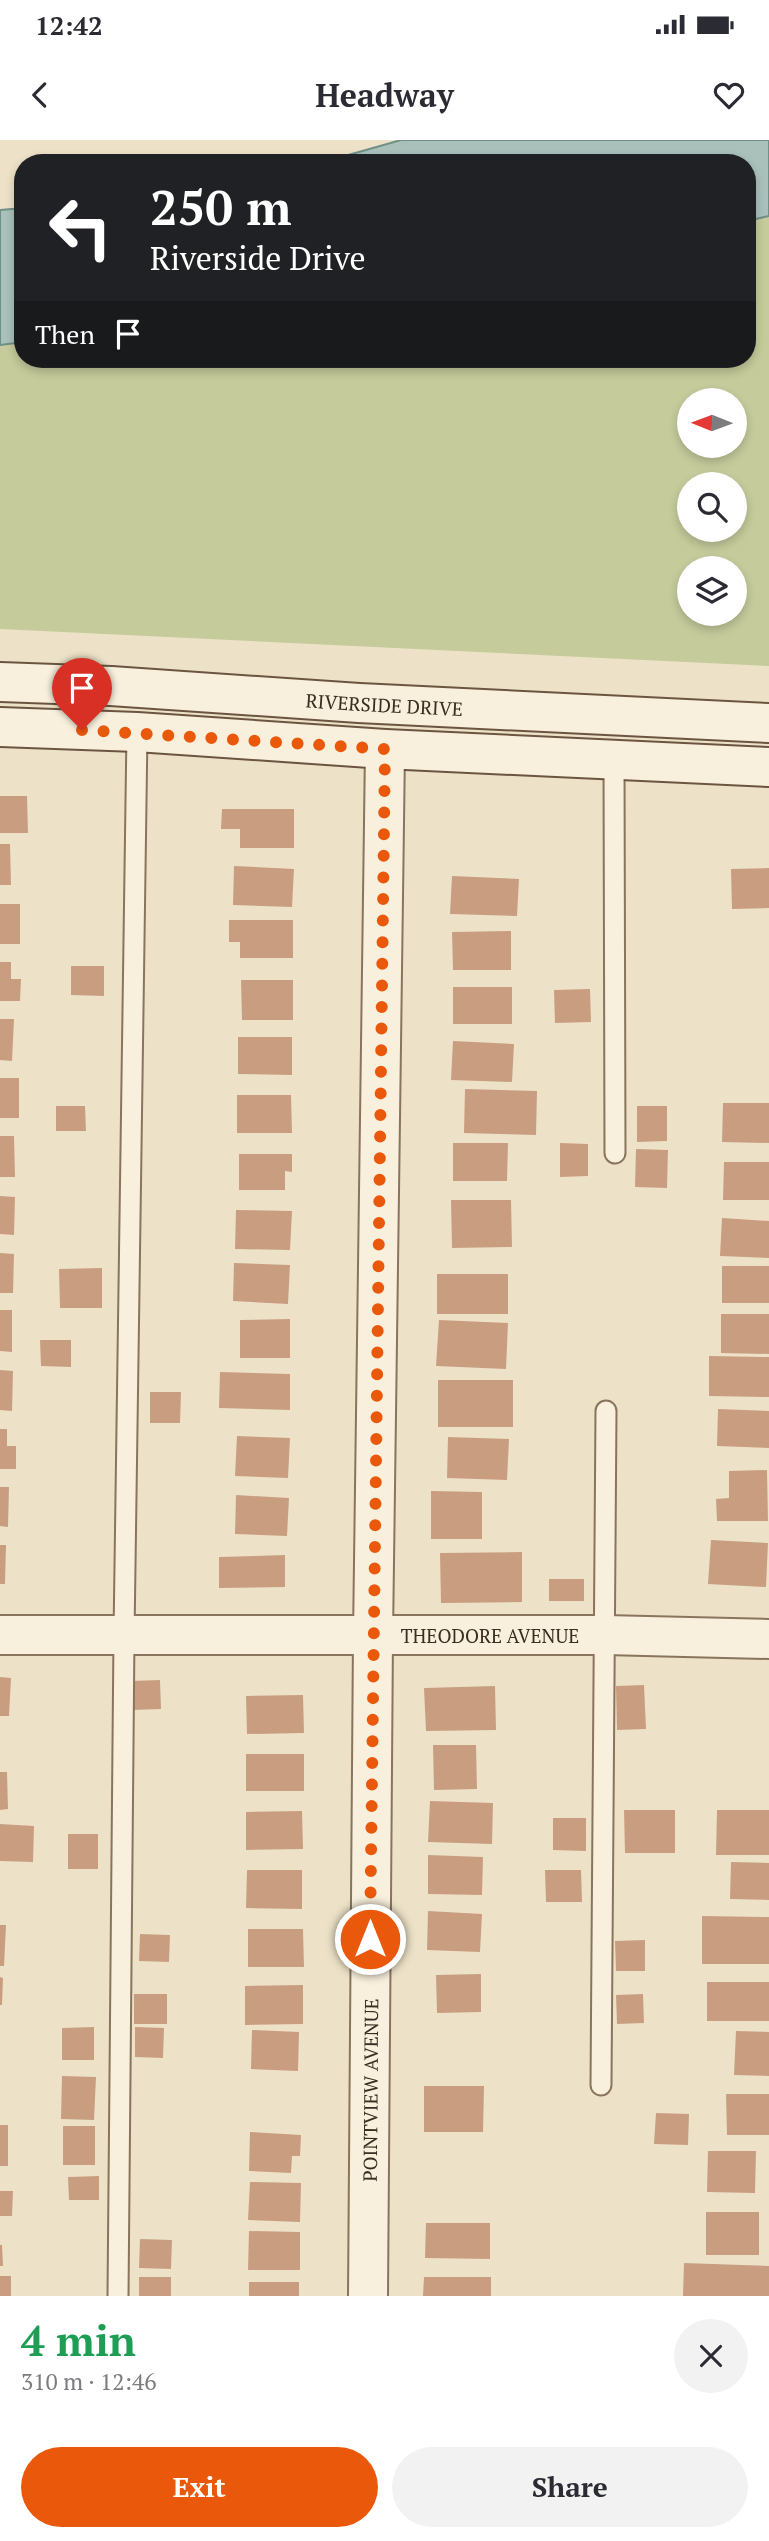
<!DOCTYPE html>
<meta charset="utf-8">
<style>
:root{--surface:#fff;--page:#f2f2f3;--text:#2b2b33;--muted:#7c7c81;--accent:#ea580c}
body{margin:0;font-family:"PT Serif",serif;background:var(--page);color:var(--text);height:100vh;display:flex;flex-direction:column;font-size:26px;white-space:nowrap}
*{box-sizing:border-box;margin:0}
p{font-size:23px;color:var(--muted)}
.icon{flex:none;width:38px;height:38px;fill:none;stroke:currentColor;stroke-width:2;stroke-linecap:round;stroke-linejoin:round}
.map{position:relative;height:2156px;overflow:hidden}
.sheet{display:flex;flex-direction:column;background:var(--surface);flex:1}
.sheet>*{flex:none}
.hud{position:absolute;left:14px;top:14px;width:742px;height:214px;border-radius:28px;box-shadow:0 4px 10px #0003;background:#202124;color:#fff;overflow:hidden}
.needle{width:46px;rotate:271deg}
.controls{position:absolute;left:677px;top:248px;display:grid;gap:14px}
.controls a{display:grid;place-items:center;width:70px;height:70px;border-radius:50%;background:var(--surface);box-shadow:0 4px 10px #0003;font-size:35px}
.pin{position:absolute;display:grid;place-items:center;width:60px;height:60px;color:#fff;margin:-72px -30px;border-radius:50% 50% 50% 0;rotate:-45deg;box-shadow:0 0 7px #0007}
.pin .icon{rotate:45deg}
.me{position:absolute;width:77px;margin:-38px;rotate:0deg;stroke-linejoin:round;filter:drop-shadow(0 0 5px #0008)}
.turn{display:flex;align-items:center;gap:24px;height:147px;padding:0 21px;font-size:32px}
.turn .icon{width:91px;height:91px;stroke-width:2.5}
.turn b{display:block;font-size:49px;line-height:60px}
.then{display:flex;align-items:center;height:66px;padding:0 21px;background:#0003;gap:14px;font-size:26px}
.round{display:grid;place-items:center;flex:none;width:74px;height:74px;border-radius:37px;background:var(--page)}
.overview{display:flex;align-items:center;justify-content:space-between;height:119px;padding:0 21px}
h1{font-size:42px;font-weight:700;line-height:52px;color:#1e9e55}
.action{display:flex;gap:14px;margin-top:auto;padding:14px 21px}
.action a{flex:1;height:80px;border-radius:42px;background:var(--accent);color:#fff;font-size:28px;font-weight:700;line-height:80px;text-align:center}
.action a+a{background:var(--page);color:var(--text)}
.status{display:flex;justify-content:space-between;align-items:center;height:49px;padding:0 35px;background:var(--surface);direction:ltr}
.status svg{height:19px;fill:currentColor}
header{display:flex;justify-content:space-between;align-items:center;height:91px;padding:0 21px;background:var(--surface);font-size:32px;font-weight:700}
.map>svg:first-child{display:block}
.green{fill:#c6cb9c;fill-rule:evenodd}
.water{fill:#a9c1ba;stroke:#709087;stroke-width:2}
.building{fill:#c99e80}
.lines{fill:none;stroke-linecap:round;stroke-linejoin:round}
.service-casing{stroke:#89745e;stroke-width:23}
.minor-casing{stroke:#89745e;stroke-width:42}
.secondary-casing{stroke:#6b5541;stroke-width:42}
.service{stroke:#f8efdc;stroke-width:19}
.minor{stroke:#f8efdc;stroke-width:38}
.secondary{stroke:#f8efdc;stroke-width:38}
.route{stroke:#ea580c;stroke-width:12;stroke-dasharray:0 21.6}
.labels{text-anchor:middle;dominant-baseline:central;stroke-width:5;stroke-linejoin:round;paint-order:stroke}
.street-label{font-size:19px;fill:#3a2d21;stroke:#f5ecd8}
</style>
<div class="status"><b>12:42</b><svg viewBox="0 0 49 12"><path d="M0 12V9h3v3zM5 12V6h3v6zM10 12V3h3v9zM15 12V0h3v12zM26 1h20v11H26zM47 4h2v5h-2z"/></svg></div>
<header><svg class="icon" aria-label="back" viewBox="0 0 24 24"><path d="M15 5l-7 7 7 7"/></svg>Headway<svg class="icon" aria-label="heart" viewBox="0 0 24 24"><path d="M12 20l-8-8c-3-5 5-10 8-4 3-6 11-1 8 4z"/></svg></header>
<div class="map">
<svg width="769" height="2156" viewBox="0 0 769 2156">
<rect width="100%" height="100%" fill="#ede2c8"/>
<!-- green -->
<path class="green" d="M769,76V526L0,489V205L23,202V219H747V81ZM690,261H735V306H690ZM690,345H735V390H690ZM690,429H735V474H690Z"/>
<!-- water -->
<path class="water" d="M401,0H769V76L747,81V23H320Z
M23,68V202L0,205V70Z"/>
<!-- building -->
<path class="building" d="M0,656H27L28,693H0Z
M222,669H294V708H240V689H221Z
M0,704H10L11,745H0Z
M234,726L294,729L292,767L233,765Z
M769,728V768L732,769L731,729Z
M452,736L519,739L517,776L450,774Z
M0,764H20V804H0Z
M229,780H293V818H240V802H229Z
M511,791V830H453L452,792Z
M0,822H11V839H21L20,861H0Z
M71,826H104V856L71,855Z
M241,840H293V880H242Z
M453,847H512V884H453Z
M590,849L591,882L555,883L554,850Z
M0,879H14L12,921L0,920Z
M238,897H292V935L238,934Z
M453,901L514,904L512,942L451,940Z
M0,938H19V978H0Z
M465,949L537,951L536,995L464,993Z
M237,955H291L292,993H237Z
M723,963H769V1003L722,1002Z
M56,966H85L86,991H56Z
M637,966H667V1001L637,1002Z
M0,996H14L15,1037H0Z
M453,1003H508L507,1041H453Z
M560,1003L588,1004V1036L560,1037Z
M636,1009L668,1010L667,1048L635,1047Z
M239,1014H292V1032L285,1031V1050H239Z
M724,1022H769V1060H723Z
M0,1056L15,1057L14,1095L0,1094Z
M451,1060H511L512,1107L452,1108Z
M236,1070L292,1071L290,1110L235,1109Z
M722,1078L769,1081V1118L720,1116Z
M0,1113L14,1114L13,1153H0Z
M234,1123L290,1125L288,1164L233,1161Z
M722,1126H769V1163H722Z
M102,1128V1168H60L59,1129Z
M437,1134H508V1174H437Z
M0,1170H12V1212L0,1211Z
M721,1174H769V1214L721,1213Z
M290,1179V1218H240V1180Z
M439,1180L508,1183L506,1229L436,1226Z
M40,1200H71V1227L41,1226Z
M709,1216L769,1217V1257L709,1256Z
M0,1230L13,1231L12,1271L0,1270Z
M220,1232L290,1234V1270L219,1268Z
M438,1240H513V1287H438Z
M150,1252H181L180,1283H150Z
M718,1269L769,1271V1308L717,1306Z
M0,1289H7V1306H16V1329H0Z
M237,1296L290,1298L288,1338L235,1336Z
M448,1297L509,1299L507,1340L447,1338Z
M767,1330L768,1381H717L716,1359L729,1358V1331Z
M0,1347H9L8,1387L0,1386Z
M431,1351L482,1352V1399H431Z
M236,1355L289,1358L287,1396L235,1394Z
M711,1400L768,1403L766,1447L708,1444Z
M0,1405H6L5,1444H0Z
M522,1412V1462L441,1463L440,1413Z
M285,1415V1447L219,1448V1417Z
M549,1439H584V1461H549Z
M0,1537L11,1538L9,1576H0Z
M160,1540L161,1569L132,1570L131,1541Z
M644,1545L646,1589L617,1590L616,1546Z
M495,1546L496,1590L426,1591L424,1548Z
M303,1555L304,1593L247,1594L246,1556Z
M433,1605H476L477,1649L434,1650Z
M246,1614H304V1651H246Z
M0,1632H7L8,1669L0,1670Z
M430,1661L493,1663L492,1704L428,1702Z
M624,1670H675V1713H625Z
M717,1670H769V1715H716Z
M302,1671L303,1709L246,1710V1672Z
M553,1678H586V1711L553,1710Z
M0,1684L34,1686L33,1722L0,1721Z
M68,1694H98V1729H68Z
M428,1715L483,1717L482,1755L428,1754Z
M731,1722L769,1723V1760L730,1759Z
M247,1730H302V1769L246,1768Z
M545,1730H581L582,1762H546Z
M428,1771L482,1774L480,1812L427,1810Z
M702,1776L769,1777V1824H702Z
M0,1785H6L4,1826H0Z
M248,1789H303L304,1827H248Z
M140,1794L170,1795L169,1822L139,1821Z
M645,1800V1831H616L615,1801Z
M481,1834V1872L437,1873L436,1835Z
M0,1837L3,1838L2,1865H0Z
M707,1842H769V1881H707Z
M303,1845V1884L245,1885V1846Z
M134,1854H167V1884H134Z
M643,1854L644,1883L617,1884L616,1855Z
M94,1887V1920H62V1888Z
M135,1887L164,1888L163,1918L135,1917Z
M252,1890L299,1892L298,1931L251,1929Z
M736,1891L769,1892V1936L734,1935Z
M62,1936L96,1937L94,1980L61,1979Z
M424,1946H484L483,1992H424Z
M726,1954H769V1995H727Z
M656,1973L689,1974L688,2005L654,2004Z
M0,1985H8V2026H0Z
M63,1986H95V2025H63Z
M250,1992L301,1995L300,2016H292L291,2033L249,2031Z
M708,2011H756L755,2053L707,2052Z
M99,2036V2060H69L68,2037Z
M250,2042L301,2043L300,2082L248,2080Z
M0,2051H13L12,2076H0Z
M706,2072H759V2115H706Z
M426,2083H490V2119L425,2118Z
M249,2091L300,2092V2130H248Z
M140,2099L172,2100L171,2129L139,2128Z
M0,2105H2L3,2126H0Z
M684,2123L769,2126V2156H683Z
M0,2136H11V2156H0Z
M139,2137H171V2156H139Z
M424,2137H491V2156H423Z
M249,2142H299V2156H249Z"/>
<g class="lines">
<defs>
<path id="service" d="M614,620L615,1013
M601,1945L606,1271
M118,2156L124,1495L137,592"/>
<g id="minor">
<path id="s1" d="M0,1495H605L769,1499"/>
<path id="s2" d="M368,2156L373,1496L385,609"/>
</g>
<g id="secondary">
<path id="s3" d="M0,542L111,546L359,563L769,583"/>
<path d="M0,587L137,592L385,609L769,627"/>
</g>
</defs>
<!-- service casing -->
<use href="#service" class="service-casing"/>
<!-- minor casing -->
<use href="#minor" class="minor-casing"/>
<!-- secondary casing -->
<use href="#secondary" class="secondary-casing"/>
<!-- service -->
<use href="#service" class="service"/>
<!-- minor -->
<use href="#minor" class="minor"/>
<!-- secondary -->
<use href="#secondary" class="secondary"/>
</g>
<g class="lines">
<!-- route -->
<path class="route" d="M82,590L385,609L370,1799"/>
</g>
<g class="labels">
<!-- street labels -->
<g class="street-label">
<text stroke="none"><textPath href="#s3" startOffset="385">RIVERSIDE DRIVE</textPath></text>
<text stroke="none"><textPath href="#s1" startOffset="490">THEODORE AVENUE</textPath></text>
<text stroke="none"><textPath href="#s2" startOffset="206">POINTVIEW AVENUE</textPath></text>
</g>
</g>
</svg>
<div class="controls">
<a><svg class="needle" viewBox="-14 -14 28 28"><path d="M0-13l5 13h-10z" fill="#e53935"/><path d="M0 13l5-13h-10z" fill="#7c7c81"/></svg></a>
<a><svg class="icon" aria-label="search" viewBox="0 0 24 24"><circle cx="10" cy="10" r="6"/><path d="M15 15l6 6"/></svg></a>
<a><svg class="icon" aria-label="layers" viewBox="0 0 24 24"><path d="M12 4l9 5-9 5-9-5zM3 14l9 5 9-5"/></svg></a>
</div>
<div class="pin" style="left:82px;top:590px;background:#d93025"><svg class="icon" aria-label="arrive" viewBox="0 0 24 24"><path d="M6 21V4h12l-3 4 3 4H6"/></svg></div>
<svg class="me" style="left:370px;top:1799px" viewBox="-20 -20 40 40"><circle r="17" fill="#ea580c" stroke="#fff" stroke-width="3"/><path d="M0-11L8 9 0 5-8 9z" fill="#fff"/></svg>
<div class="hud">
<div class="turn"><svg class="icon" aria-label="left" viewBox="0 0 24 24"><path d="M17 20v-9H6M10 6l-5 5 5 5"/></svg><div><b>250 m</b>Riverside Drive</div></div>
<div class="then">Then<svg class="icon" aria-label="arrive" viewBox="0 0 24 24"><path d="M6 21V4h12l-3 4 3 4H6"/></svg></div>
</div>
</div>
<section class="sheet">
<div class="overview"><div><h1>4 min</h1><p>310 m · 12:46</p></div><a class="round"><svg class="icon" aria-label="close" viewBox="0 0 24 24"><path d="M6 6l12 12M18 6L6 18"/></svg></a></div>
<div class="action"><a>Exit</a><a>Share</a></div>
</section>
